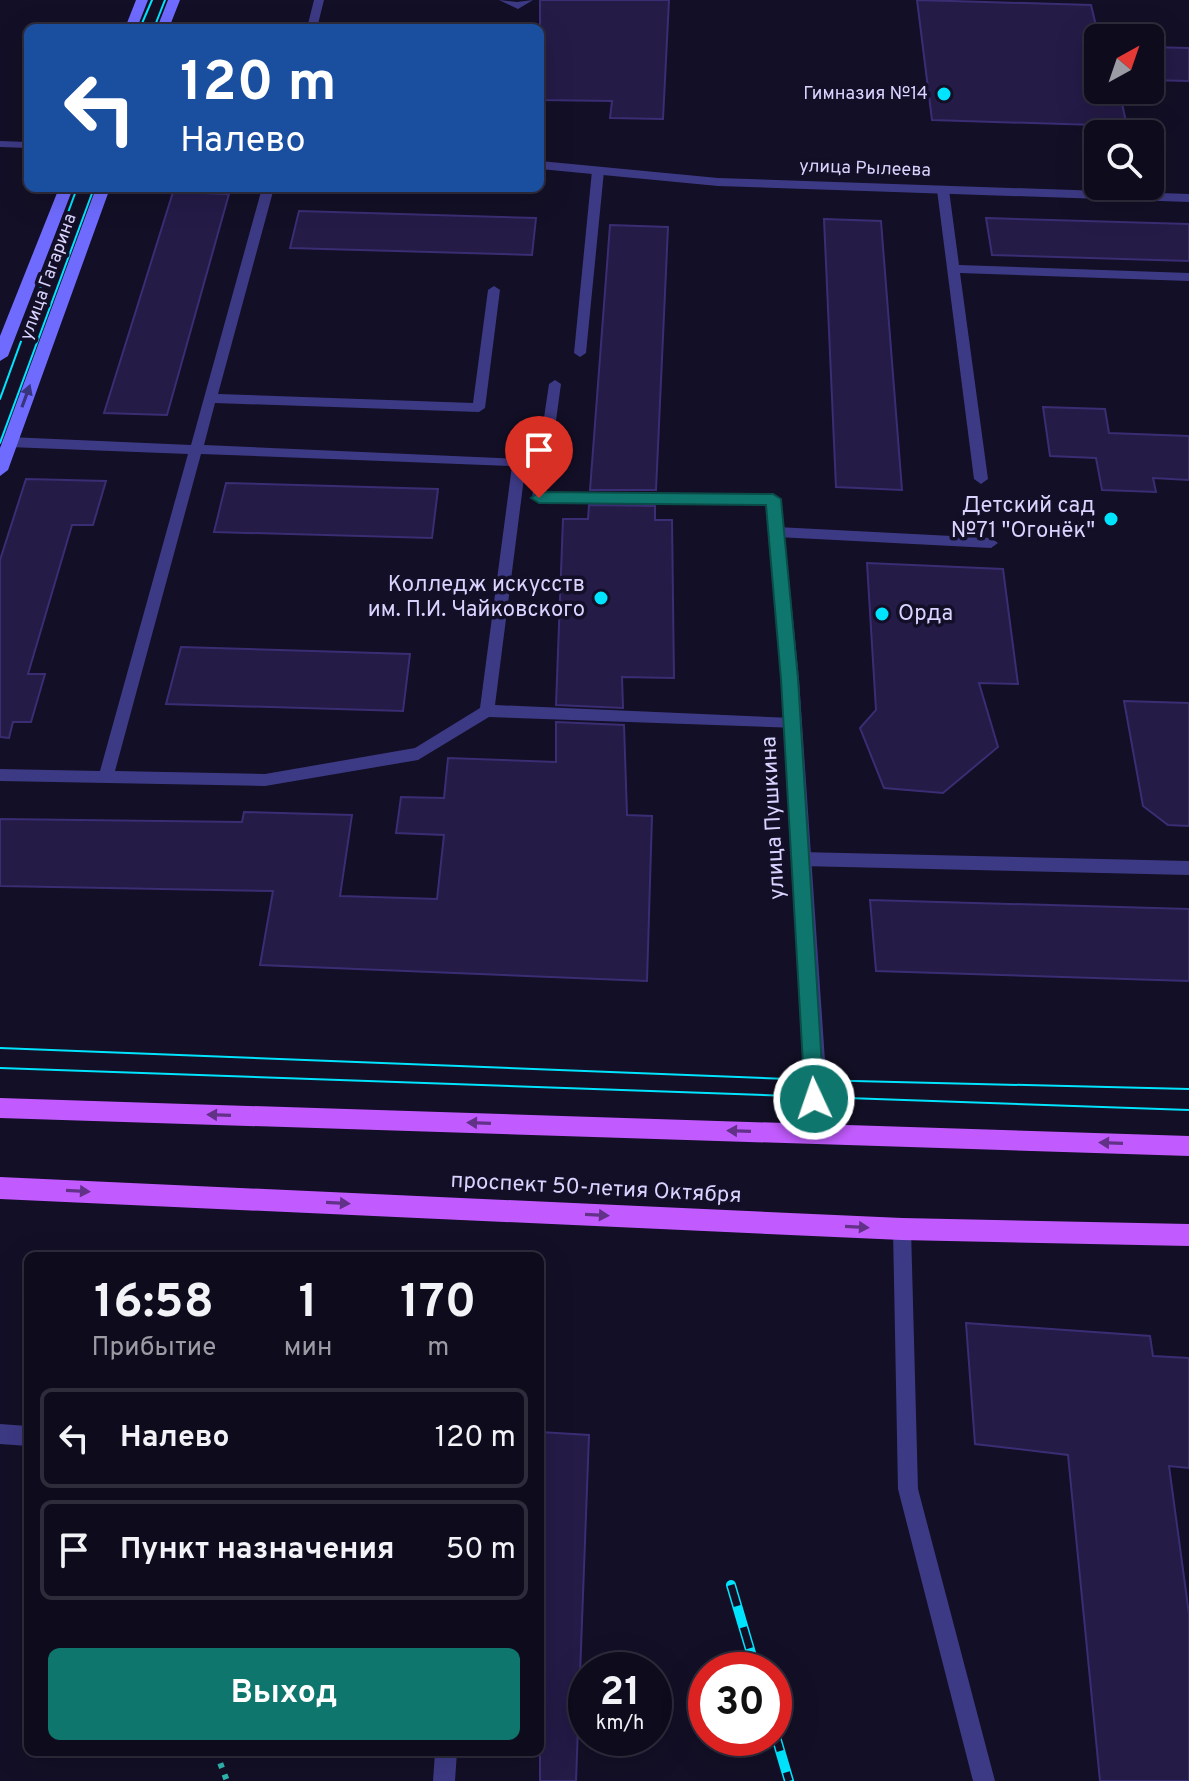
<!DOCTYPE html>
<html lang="ru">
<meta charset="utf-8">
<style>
:root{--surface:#0e0b1c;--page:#1c1929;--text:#f1f3f6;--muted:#9b9ba3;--line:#2e2b3b;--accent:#0f766e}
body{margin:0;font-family:Overpass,sans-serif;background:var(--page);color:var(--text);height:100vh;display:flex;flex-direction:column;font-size:30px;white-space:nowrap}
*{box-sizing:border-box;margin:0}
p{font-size:26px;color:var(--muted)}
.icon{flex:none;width:44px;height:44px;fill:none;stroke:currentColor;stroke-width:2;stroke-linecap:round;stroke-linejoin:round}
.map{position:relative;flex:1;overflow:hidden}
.side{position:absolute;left:24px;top:1252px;width:520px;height:504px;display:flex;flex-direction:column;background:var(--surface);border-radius:12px;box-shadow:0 8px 32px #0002,0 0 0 2px var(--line)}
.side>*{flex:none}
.banner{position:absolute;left:24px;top:24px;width:520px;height:168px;border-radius:12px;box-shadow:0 8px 32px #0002,0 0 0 2px var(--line);background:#1a4fa0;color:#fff;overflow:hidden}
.needle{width:52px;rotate:40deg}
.fabs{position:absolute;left:1084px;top:24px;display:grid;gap:16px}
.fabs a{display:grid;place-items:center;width:80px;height:80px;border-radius:12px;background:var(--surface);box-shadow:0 8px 32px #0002,0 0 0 2px var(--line);font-size:40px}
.speed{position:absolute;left:568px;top:1652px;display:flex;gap:16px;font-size:40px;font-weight:700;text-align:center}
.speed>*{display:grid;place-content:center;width:104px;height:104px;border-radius:50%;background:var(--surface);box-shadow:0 8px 32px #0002,0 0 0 2px var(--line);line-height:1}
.speed small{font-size:20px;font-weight:400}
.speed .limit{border:12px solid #d22;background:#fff;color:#111}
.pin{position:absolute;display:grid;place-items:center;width:68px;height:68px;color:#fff;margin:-82px -34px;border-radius:50% 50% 50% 0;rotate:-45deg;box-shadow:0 0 8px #0007}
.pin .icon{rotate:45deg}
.me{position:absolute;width:88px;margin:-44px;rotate:357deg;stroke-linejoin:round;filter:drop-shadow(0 0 6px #0008)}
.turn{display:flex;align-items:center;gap:28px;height:168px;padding:0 24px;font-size:36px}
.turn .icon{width:104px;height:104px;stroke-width:2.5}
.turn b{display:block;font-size:56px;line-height:68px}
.eta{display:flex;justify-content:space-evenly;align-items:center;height:136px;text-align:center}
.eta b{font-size:48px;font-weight:700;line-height:56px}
.primary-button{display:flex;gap:16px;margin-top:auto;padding:16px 24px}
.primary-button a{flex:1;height:92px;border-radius:12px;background:var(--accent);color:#fff;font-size:32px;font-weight:700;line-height:92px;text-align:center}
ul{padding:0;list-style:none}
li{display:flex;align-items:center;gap:24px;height:100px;margin:0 16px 12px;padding:0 8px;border:4px solid var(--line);border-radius:12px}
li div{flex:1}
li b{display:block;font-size:30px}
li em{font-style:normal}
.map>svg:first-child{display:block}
.building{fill:#241b47;stroke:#3b2d73;stroke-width:2}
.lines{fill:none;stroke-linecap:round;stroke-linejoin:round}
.path{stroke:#2fb8b0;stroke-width:6;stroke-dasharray:5 7;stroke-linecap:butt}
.lane{fill:#3d3a85;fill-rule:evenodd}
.street{fill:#3d3a85;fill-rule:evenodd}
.secondary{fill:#6f6bff;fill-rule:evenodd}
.primary{fill:#c25bff;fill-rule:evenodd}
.tram{stroke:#00e5ff;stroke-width:2}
.rail-casing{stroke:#00e5ff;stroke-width:10}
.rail{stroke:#130f26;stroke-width:7;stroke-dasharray:22;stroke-linecap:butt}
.oneway{fill:#38347d}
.oneway2{fill:#623188}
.route{fill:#0f766e;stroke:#0a4d48;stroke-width:2}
.poi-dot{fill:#00e5ff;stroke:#130f26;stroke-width:3}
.labels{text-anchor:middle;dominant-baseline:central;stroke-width:7;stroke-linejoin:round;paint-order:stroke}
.far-poi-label{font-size:18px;fill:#d9d4ff;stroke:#130f26;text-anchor:end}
.far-street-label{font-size:18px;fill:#d9d4ff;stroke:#130f26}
.poi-label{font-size:22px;fill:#d9d4ff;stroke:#130f26;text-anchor:end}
.street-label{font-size:22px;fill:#d9d4ff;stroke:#130f26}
</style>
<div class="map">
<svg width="1189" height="1781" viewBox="0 0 1189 1781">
<rect width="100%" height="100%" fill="#130f26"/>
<!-- building -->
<path class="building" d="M540,0H669L663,119L610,118L612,101L540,100Z
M917,0L1091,5L1099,38L1098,90H1119L1127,126L932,120Z
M1150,47L1189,48V81L1150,80Z
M173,192L229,194L167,415L104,413Z
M299,211L536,218L532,255L290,248Z
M986,218L1189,224V261L992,255Z
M824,219L881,221L902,490L836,487Z
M610,225L668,227L656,490H590Z
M1043,407L1105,409L1109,433L1189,436V480L1153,478L1156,492L1102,490L1096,458L1050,456Z
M26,479L106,481L93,525H72L28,674H45L31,722H13L9,738L0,737V560Z
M226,483L438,489L432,538L214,532Z
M589,505L655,506V520H672L674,678L622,677L623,708L556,705L563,519H588Z
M867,563L1003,569L1018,684L979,683L998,747L943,793L884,788L860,728L876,710Z
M181,647L410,654L403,711L166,704Z
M1124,701L1189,703V826L1168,825L1143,806Z
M556,722L624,725L627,815L652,816L647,981L260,965L273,891L0,886V819L242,822L244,812L352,815L340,896L437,899L444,835L396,833L401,797L444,798L448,758L556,762Z
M870,900L1189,909V981L876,971Z
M966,1323L1150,1336L1153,1356L1189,1358V1468L1169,1466L1189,1614V1781H1100L1068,1455L975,1444Z
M540,1432L589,1435L576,1781H540Z"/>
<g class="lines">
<!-- path -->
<path class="path" d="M216,1752L227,1781"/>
<!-- lane -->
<path class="lane" d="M314,0H324L317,28H307Z
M499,0L517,2L533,0L518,9Z
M0,141L28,142V148L0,147Z
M598,168L604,171L586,353L580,357L574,353L592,171Z
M943,187L949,190L959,265L1189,273V281L960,273L988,479L981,484L974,479L937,190Z
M262,188H274L218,394L473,403L488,290L494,286L500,290L485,408L479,412L215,403L204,445L524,459L526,462L495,705L792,718L799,724L797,728L489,717L418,760L265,786L0,781V769L100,771L188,454L9,447L2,442L9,437L191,445ZM201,454L512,466L480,708L415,748L265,774L115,771Z
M555,380L561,384L546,493L773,494L780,499L773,504L534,501L532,498L549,384Z
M777,527L991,538L998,543L991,548L777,537L770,532Z
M800,852L1189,861V875L800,866L794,864L792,859L794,854Z
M902,1220L908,1223L911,1229L918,1489L995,1781H973L898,1489L893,1229L896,1223Z
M0,1424L28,1426V1446L0,1444Z
M435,1752H457L455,1781H433Z"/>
<!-- street -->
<path class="street" d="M540,161L718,178L1189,194V202L718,186L540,169Z
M773,493L781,499L799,679L830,1134L827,1141L819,1144L811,1141L808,1134L781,679L765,499Z"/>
<!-- secondary -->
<path class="secondary" d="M136,0H148L137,28H125Z
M168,0H180L169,28H157Z
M59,188H73L8,356L0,361V336Z
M96,188H110L8,470L0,476V448Z"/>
<!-- primary -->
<path class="primary" d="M0,1098L1189,1136V1156L0,1118Z
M0,1177L902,1218L1189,1224V1246L902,1240L0,1199Z"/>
<!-- tram -->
<path class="tram" d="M140,28L152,0
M154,28L165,0
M0,399L77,188
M0,443L94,188
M0,1048L813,1080L1189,1089
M0,1068L1189,1110"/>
<defs>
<path id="rail" d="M731,1585L756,1670
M774,1730L789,1781"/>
</defs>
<!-- rail casing -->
<use href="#rail" class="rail-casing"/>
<!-- rail -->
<use href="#rail" class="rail"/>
</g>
<!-- one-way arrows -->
<defs><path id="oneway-solid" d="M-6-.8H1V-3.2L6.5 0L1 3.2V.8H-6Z" transform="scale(2)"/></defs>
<use class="oneway" href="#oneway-solid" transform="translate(26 396) rotate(-70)"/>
<g class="oneway2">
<use href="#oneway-solid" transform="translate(219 1115) rotate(-178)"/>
<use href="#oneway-solid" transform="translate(479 1123) rotate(-178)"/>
<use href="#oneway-solid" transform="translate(739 1131) rotate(-178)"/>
<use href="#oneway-solid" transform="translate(1111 1143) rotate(-178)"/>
<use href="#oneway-solid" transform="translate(78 1191) rotate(3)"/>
<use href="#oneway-solid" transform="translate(338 1203) rotate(3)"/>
<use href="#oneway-solid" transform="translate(597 1215) rotate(3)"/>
<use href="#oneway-solid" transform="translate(857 1227) rotate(3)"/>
</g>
<!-- route -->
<path class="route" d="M539,492L773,494L781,499L798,679L824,1099L821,1105L814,1108L807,1105L805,1099L781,679L766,505L539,503L531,498Z"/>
<!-- markers -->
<g class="poi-dot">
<circle cx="944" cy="94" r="8"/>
<circle cx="1111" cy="519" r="8"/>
<circle cx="601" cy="598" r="8"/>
<circle cx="882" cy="614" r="8"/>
</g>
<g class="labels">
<!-- far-poi labels -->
<g class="far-poi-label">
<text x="928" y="94">Гимназия №14</text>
</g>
<!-- far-street labels -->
<g class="far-street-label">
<text transform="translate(865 169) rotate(2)">улица Рылеева</text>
<text transform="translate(49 277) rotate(-70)">улица Гагарина</text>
</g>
<!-- poi labels -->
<g class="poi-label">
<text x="1095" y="506">Детский сад<tspan x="1095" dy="25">№71 "Огонёк"</tspan></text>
<text x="585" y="585">Колледж искусств<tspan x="585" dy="25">им. П.И. Чайковского</tspan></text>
<text x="898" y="614" text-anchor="start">Орда</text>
</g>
<!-- street labels -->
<g class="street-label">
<text transform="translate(774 818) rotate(-93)">улица Пушкина</text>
<text transform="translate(596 1189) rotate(3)">проспект 50-летия Октября</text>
</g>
</g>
</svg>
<div class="fabs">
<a><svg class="needle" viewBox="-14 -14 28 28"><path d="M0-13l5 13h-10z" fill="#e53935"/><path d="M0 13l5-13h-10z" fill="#9b9ba3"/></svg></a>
<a><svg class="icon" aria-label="search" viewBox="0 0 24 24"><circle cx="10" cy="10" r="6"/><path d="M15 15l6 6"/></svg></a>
</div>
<div class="speed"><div>21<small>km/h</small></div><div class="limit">30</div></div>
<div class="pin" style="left:539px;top:498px;background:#d93025"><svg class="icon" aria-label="arrive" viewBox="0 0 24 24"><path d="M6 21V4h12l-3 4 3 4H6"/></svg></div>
<svg class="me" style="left:814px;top:1099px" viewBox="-20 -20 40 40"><circle r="17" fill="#0f766e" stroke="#fff" stroke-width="3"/><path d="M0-11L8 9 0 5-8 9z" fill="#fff"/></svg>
<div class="banner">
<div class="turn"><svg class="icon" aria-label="left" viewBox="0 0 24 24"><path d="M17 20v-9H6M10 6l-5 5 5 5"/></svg><div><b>120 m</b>Налево</div></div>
</div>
<section class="side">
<div class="eta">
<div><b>16:58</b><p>Прибытие</p></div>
<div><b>1</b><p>мин</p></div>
<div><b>170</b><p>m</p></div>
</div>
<ul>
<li><svg class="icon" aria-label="left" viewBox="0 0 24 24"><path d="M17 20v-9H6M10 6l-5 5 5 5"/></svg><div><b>Налево</b></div><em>120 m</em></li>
<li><svg class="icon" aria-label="arrive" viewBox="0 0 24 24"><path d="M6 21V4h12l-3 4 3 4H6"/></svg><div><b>Пункт назначения</b></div><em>50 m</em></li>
</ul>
<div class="primary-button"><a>Выход</a></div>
</section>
</div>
